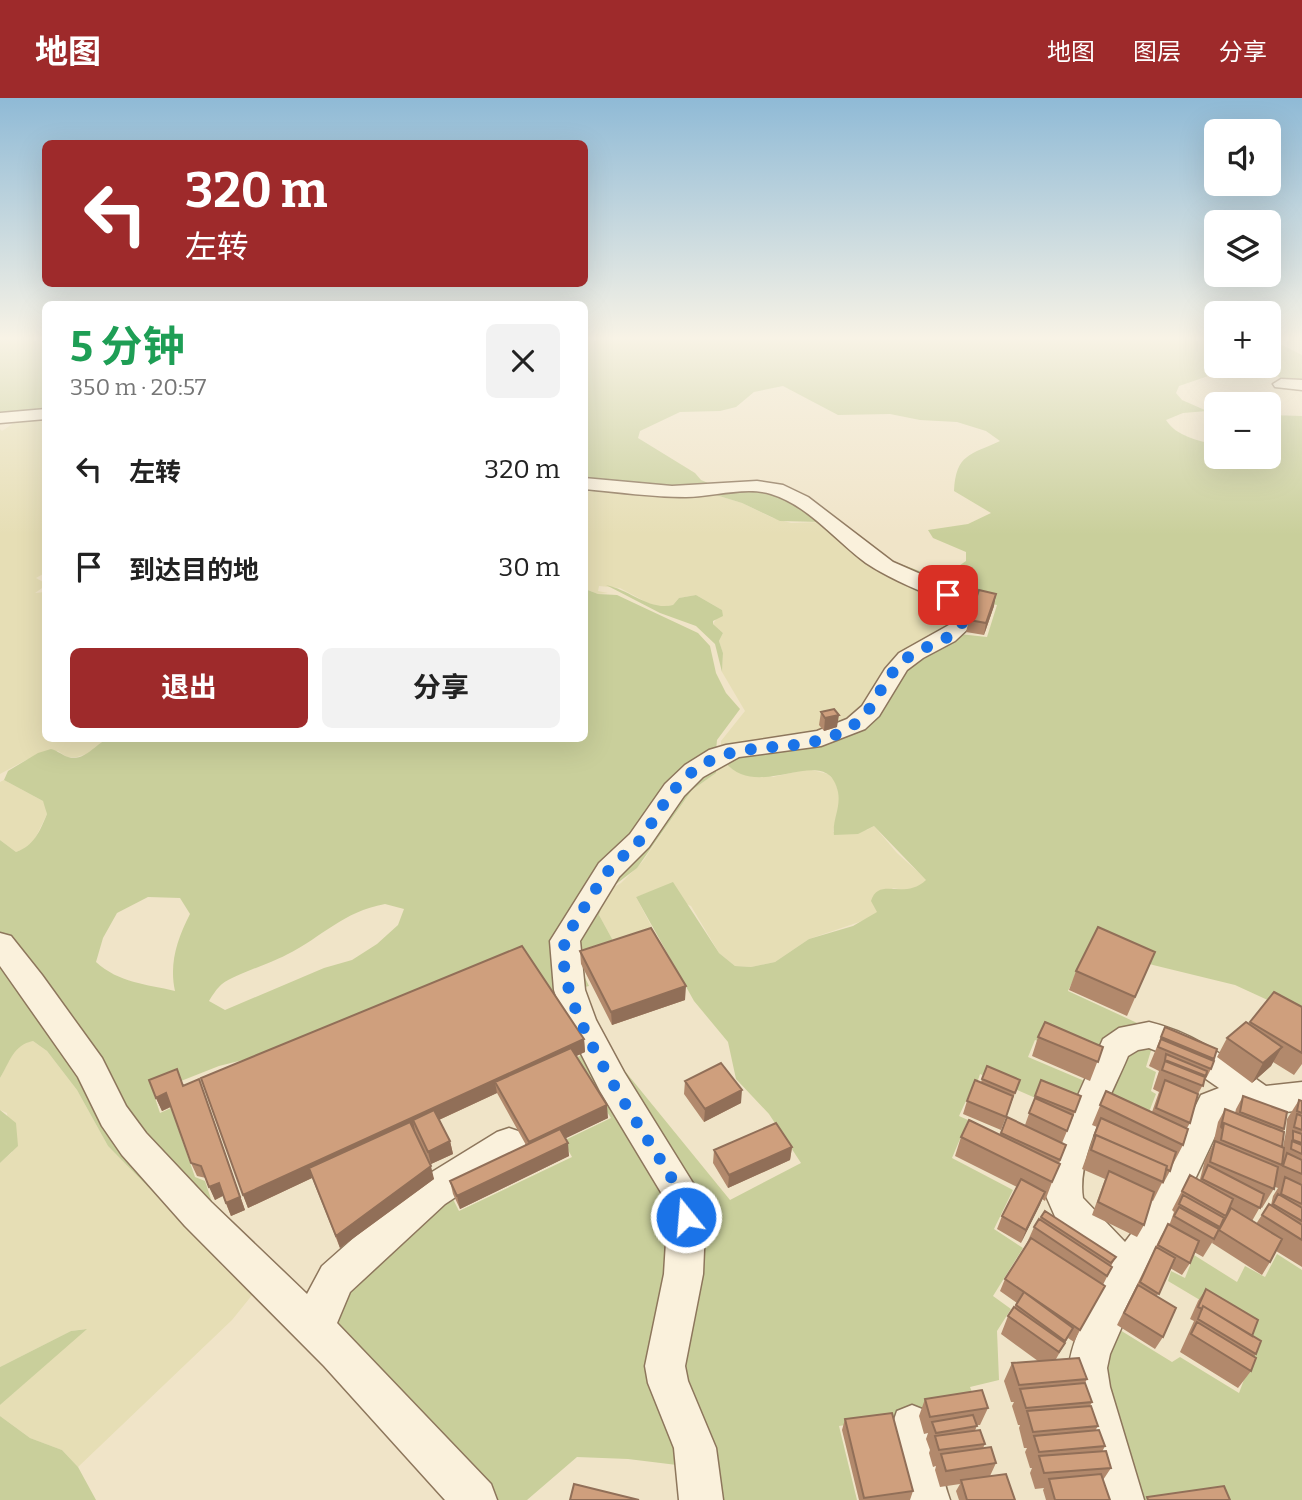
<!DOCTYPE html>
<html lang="zh">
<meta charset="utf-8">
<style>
:root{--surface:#fff;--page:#f2f2f2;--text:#222;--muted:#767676;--accent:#9e2a2b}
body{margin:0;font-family:Bitter,"Noto Sans SC",serif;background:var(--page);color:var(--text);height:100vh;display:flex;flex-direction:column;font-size:26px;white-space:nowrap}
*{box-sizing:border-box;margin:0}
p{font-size:23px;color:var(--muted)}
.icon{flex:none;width:38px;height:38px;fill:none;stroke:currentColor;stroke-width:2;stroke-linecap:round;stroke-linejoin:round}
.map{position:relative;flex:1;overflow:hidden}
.sheet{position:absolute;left:42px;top:203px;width:546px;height:441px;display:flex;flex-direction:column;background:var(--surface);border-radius:10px;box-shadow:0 7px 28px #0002}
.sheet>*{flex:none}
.hud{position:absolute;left:42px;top:42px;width:546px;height:147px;border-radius:10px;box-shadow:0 7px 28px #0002;background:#9e2a2b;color:#fff;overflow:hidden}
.tools{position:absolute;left:1204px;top:21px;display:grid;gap:14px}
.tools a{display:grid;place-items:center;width:77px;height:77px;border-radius:10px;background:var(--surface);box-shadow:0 7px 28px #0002;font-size:35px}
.pin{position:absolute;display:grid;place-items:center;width:60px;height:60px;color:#fff;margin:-30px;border-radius:14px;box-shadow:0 4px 10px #0006}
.me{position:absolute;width:77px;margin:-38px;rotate:343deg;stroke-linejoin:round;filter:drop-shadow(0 0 5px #0008)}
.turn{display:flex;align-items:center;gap:24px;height:147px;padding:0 28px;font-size:32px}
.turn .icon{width:91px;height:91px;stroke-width:2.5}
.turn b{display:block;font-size:49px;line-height:60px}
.round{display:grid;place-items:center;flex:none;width:74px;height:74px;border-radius:10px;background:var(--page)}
.overview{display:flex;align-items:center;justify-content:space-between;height:119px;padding:0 28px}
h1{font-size:42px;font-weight:700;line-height:52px;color:#1e9e55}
.button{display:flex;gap:14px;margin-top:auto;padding:14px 28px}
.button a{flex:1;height:80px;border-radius:10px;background:var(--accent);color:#fff;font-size:28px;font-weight:700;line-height:80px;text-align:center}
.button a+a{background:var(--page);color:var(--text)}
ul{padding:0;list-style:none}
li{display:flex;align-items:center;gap:21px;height:98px;padding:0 28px}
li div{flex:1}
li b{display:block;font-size:26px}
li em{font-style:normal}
header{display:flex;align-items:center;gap:42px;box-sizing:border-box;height:98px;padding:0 35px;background:var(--accent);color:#fff}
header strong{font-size:33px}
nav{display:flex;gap:38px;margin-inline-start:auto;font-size:24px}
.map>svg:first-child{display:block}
.farmland{fill:#e6deb5}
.green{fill:#c9cf9b;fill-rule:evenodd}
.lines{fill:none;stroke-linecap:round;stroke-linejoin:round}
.minor-casing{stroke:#8d765c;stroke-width:3}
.minor{fill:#faf1dc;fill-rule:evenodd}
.wall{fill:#b2896c;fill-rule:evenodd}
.shaded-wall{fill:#916f58}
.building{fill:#cf9f7d;stroke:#916f58;stroke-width:2}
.route{stroke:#1a73e8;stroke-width:12;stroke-dasharray:0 21.6}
</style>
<header>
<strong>地图</strong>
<nav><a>地图</a><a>图层</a><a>分享</a></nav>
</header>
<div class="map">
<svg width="1302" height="1402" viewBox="0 0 1302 1402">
<rect width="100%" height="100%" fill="#f0e4c8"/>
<!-- farmland -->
<path class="farmland" d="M45,320V475L36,480L45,485V488L35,495L45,494L46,640L110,641L89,655L77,659H67L58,653L26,662L0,676V331L2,333L18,322Z
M584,387L706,394L742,405L773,420L791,425L821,424L948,498L962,519L841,631L721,649V643L745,613L722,574L723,555L719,543L723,535L713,526L722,512L696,497L679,500L673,507L660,509L648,505L620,490L599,488L598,493L608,495L598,496L585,491Z
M722,660L773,679L808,671L828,676L835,683L839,696V706L833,734L867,732L874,728L897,755L927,782L918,790L909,793L893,790L874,808L878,814L868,821L809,841L775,864L751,869L735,868L719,855L691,808L655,792L636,799L656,837L617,850L599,817L607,793L621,785L643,763L692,692L716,675Z
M4,682L43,703L46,709L47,716L34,743L27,750L16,754L0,742V684Z
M33,943L47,953L77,992L108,1048L156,1097L169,1098L222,1168L253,1196L232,1222L78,1369L62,1352L30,1340L0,1318V1307L85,1231L71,1233L0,1269V1065L12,1054L7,1015L0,1012V980L14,953L22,945Z"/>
<!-- green -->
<path class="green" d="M0,241H45V315L0,319Z
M585,241H1216V268H1230L1223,273L1179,288L1176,295L1182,302L1207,313L1183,315L1166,322C1177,339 1198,342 1216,347V359H1269V317L1302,318V918L1235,887L1153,867L1090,846L1068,893L1148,930L1100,968L1035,942L1028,959L1094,987L1077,1018L980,976L974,994L971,992L959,1018L968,1022L952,1060L1013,1092L994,1131L1023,1150L993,1198L1011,1211L997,1233L999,1282L970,1289L977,1307L839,1328L857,1402H708L675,1287L693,1124L620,967L730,1102L801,1065L769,1016L736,981L728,944L694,903L636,799L673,784L719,855L735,868L751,869L775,864L809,841L853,828L877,814L871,803C879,778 904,803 926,782L874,728L858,736L834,737C832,722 841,710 838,694C827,640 755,710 722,660L846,635L898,572L959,536L987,539L997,507C956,499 923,483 887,461L925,475L947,476L966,463V454L933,440L928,432L968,426L991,415L954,393C956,356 970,357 1000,343L986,333L957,324L920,322L890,316L838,317L783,288L754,294L736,309L720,313L680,314L640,333L638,340L695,375L701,382L715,388L703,391L585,384Z
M1270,241L1302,257V287L1282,281L1261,268H1269Z
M749,389L778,393L821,424L780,423L742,405L706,394Z
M606,487C630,492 650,513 673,507L679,500L696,497L722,512L723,518L713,523V526L723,535L719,543L723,555L722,574L715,546L696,528L660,515Z
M585,491L598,496L617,497L698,535L710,548L716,575L726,595L740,611L717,642L716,653L696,667L561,863L677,1098L685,1368L628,1361L577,1359L527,1402H497L336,1236L334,1202L447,1089L459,1113L572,1059L563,1043L611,1020L573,961L586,955L267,956L219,968L153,994L160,1015L171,1010L195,1079L205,1083L212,1104L226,1121L147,1044L40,874L0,834V742L16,754C34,748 40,733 47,716L43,703L4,682L8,673L38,655L51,651C58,653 62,657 68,659C86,664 95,645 110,640H584ZM148,799L180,800L190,816C177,841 169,866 175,893C146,886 119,885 96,864L103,840L117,815ZM385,806L404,811L398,827L377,846L352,862L324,870L225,912L209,903C212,898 217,890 222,886C236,876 269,866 286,857C324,838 342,814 385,806Z
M717,669L716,675L692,692L637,770L607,793L599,817L617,850L577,863L589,888L574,892L575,832L676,695Z
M0,862L169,1098L156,1097L108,1048L77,992L47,953L33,943C13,947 10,964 0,980Z
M1153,946L1146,969L1156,974L1151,993L1156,996L1144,1027L1099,1005L1119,951Z
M0,1012L16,1025L18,1048L0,1065Z
M1277,1156L1302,1172V1402H1131L1100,1270L1115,1229L1172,1264L1180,1259L1239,1295L1252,1260L1244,1255L1252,1233L1168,1183L1171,1173L1185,1180L1194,1157L1237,1184L1245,1168L1265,1179Z
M87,1231L0,1307V1269L71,1233Z
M0,1318L30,1340L62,1352L78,1369L96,1402H0Z"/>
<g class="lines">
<defs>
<path id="minor" d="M1281,281L1302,282V292L1275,289L1273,286Z
M46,311V321L0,325V315Z
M584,380L672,388L757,383L783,387L808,399L893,464L971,498L977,514L971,528L955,543L923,560L907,572L879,618L865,631L821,648L739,659L703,679L684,698L649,749L619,779L580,843L585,892L596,922L624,974L701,1098L705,1128L703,1176L685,1268L688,1283L716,1350L723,1402H679L674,1350L648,1285L645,1268L664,1176L667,1128L665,1101L600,993L564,922L554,892L550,843L599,765L630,736L665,686L685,667L709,652L726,647L817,633L847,621L862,608L885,571L899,555L949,527L955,514L953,507C924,494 893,483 866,465C836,443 808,407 771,396C745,388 713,399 686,399C652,399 618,394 584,391Z
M0,835L11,838L42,877L102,960L126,1008L146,1035L211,1104L307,1196L322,1168L419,1082L497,1034L509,1030L521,1034L526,1045L521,1056L445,1106L350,1194L337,1225L491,1386L497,1402H445L324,1268L185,1128L122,1057L102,1028L78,979L0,868Z
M1149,924C1195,935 1228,961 1266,988L1302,984V1012L1263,1017H1225L1160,1156L1140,1187L1110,1256L1107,1270L1110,1289L1144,1402H1100L1068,1289C1065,1249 1089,1213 1105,1177L1057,1123L1046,1098L1047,1079L1067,1022L1103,941L1119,930ZM1149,950L1177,961L1219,990L1201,997L1134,1132L1125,1144L1083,1100C1076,1059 1112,997 1128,958L1138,952Z
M912,1307L927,1313C939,1342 939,1373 950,1402H906C896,1375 886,1340 897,1313Z"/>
</defs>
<!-- minor casing -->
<use href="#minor" class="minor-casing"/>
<!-- minor -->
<use href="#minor" class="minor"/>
</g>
<!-- wall -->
<path class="wall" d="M994,508L984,537L966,534L969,522Z
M821,614L837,629L824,633L819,627Z
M580,853L685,902L612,927L581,866Z
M1155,854L1127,918L1069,892L1076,873Z
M1302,909V966L1294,977L1273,964L1271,968L1252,985L1217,959L1227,940L1249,926L1250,924Z
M1165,929L1217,951L1211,971L1197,998L1190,1025L1187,1030L1183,1047L1173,1066L1172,1065L1170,1073L1163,1086L1162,1085L1153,1103L1151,1102L1144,1127L1137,1139L1092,1117L1105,1081L1082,1071L1097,1029L1092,1027L1106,993L1152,1014L1159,994L1153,991L1159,973L1149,968Z
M1038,939L1103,949L1090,983L1032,958Z
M584,941L585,954L576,958L608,1020L565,1040L569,1058L460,1111L453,1096L450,1083L526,1047L497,995L439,1022L450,1043L453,1056L431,1066L414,1033L434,1081L340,1150L312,1080L248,1110L243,1097Z
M987,968L1020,982L1001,1032L963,1016L967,1003L981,984Z
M1041,982L1075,1014L1062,1045L1066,1047L1045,1103L1042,1101L1021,1145L997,1131L1002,1118L1017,1089L955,1058L961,1039L1000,1037L1007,1019L1025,1027Z
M685,983L741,1005L704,1024L684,996Z
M183,988L204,994L245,1112L231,1118L223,1098L215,1102L206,1080L197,1078L191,1065L171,1009L162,1013L156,1000Z
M1243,998L1284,1031L1283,1034L1282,1049H1283L1286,1033L1287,1021L1299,1002L1302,1003V1169L1276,1153L1270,1164L1262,1177L1212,1145L1213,1143L1203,1159L1194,1154L1190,1165L1182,1177L1170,1170L1157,1198L1163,1239L1155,1251L1117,1227L1161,1138L1168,1126H1169L1170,1125L1174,1114L1172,1112L1190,1077L1200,1082V1081L1205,1062L1215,1043L1214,1042L1218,1024L1225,1011L1235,1015L1236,1011ZM1275,1089L1278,1090L1273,1098L1271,1107L1269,1106L1256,1126L1252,1123L1260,1109L1262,1110Z
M792,1049L790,1062L728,1090L713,1065L714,1052Z
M1041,1119L1116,1159L1111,1168L1112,1169L1074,1244L1068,1240L1056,1261L1087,1281L1085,1285L1092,1304L1090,1308L1098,1328L1095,1333L1105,1348L1102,1354L1111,1370L1103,1382L1110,1402H1046L1043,1392L1044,1390L1035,1391L1030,1375L1032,1370H1030L1025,1354L1027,1350H1024L1019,1330L1020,1327H1018L1012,1308L1014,1304H1011L1004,1283L1012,1265L1038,1263L1001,1236L1008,1218L1017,1205L1000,1193L1005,1181L1026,1147L1034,1129Z
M1206,1191L1252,1238L1256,1256L1254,1259L1251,1273L1238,1290L1180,1254L1194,1223L1190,1221L1198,1203Z
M925,1301L988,1310L980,1327H977L975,1333L985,1346L983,1350L996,1365L990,1378L1015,1402H959L956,1393L960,1386L940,1389L935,1372L936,1368L933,1369L929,1355L930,1352L926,1341L928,1335L924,1336L919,1318Z
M845,1321L913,1393L910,1402H859L842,1332Z"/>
<!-- shaded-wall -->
<path class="shaded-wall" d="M996,496L994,508L984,537L986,525Z
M839,617L837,629L824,633L825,620Z
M686,888L685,902L612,927L611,914Z
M584,941L585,954L501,993L495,984L497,995L417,1032L413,1022L415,1033L313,1080L309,1070L312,1080L248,1110L243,1097Z
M1282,949L1271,968L1252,985L1263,965Z
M199,981L245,1112L231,1118L226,1105Z
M742,992L741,1005L704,1024L705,1011Z
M166,995L172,1008L162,1013L156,1000Z
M607,1007L608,1020L531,1057L529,1044Z
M450,1043L453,1056L431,1066L428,1054Z
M568,1045L569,1058L460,1111L457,1098Z
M792,1049L790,1062L728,1090L729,1077Z
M431,1068L434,1081L340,1150L336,1138Z
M219,1085L224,1097L215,1102L209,1089Z
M1045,1094L1040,1107L1021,1145L1026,1132Z"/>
<!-- building -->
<path class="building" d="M979,492L996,496L986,525L969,522Z
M834,611L839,617L825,620L821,614Z
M1098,829L1155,854L1135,899L1076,873Z
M651,830L686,888L611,914L580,853Z
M522,848L584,941L243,1097L201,980Z
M1274,894L1302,909V955L1250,924Z
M1045,924L1103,949L1098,964L1038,939Z
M1246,924L1282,949L1263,965L1227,940Z
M1165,929L1217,951L1214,961L1161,939Z
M1161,941L1214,963L1211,971L1158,949Z
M571,950L607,1007L529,1044L495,984Z
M1166,956L1207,973L1206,978L1165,962Z
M1165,963L1205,979L1203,988L1162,972Z
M721,965L742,992L705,1011L685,983Z
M987,968L1020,982L1015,995L982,981Z
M177,971L183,988L199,981L240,1099L226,1105L219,1085L209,1089L201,1068L191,1065L166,995L156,1000L149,982Z
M975,982L1013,998L1006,1019L967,1003Z
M1041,982L1081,998L1075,1014L1035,998Z
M1165,982L1198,996L1190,1025L1156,1010Z
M1106,993L1188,1031L1183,1047L1100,1007Z
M1243,998L1287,1014L1284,1031L1240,1014Z
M1035,1000L1073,1017L1067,1033L1029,1015Z
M1299,1002L1302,1003V1015L1297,1013Z
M1225,1011L1284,1034L1282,1049L1224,1025L1222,1030L1221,1029Z
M434,1012L450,1043L428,1054L413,1022Z
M1297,1016L1302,1018V1032L1294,1029Z
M1007,1019L1066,1047L1060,1062L1001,1035Z
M1101,1020L1176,1054L1170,1073L1166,1071L1167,1068L1096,1037L1095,1039L1094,1038Z
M969,1022L1060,1066L1052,1084L961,1039Z
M410,1024L431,1068L336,1138L309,1070Z
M776,1025L792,1049L729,1077L714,1052Z
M1224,1025L1284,1050L1282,1067L1221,1042Z
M560,1031L568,1045L457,1098L450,1083Z
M1293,1033L1302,1036V1045L1293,1042Z
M1096,1037L1167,1068L1163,1084L1091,1052Z
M1215,1043L1278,1069L1274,1091L1210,1064Z
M1292,1043L1302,1047V1056L1291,1051Z
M1287,1055L1302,1062V1076L1283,1068Z
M1208,1067L1264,1096L1260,1110L1202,1081Z
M1109,1073L1154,1094L1144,1127L1098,1104Z
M1190,1077L1233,1101L1226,1118L1182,1093Z
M1285,1079L1302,1087V1106L1281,1096Z
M1021,1081L1045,1094L1026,1132L1002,1118Z
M1278,1096L1302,1110V1123L1273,1106Z
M1183,1097L1224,1120L1220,1129L1179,1106Z
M1269,1106L1302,1127V1142L1262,1117Z
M1179,1109L1219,1131L1214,1141L1174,1118Z
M1231,1110L1282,1141L1270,1164L1219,1132Z
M1045,1113L1116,1159L1111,1165L1041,1119Z
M1039,1121L1112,1169L1107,1178L1034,1129Z
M1168,1126L1199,1143L1190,1165L1158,1147Z
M1031,1140L1105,1188L1080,1232L1005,1181Z
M1156,1149L1175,1160L1159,1196L1140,1184Z
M1138,1187L1176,1210L1163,1239L1124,1215Z
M1206,1191L1258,1222L1252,1238L1203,1208L1202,1211L1198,1209Z
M1024,1194L1073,1230L1065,1243L1016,1207Z
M1203,1208L1261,1243L1256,1256L1198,1221Z
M1014,1209L1065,1245L1059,1254L1008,1218Z
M1197,1224L1256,1260L1251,1273L1191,1236Z
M1079,1260L1087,1281L1019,1287L1012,1265Z
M1085,1285L1092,1304L1026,1310L1020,1291Z
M982,1292L988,1310L930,1319L925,1301Z
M1091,1308L1098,1328L1033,1334L1027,1313Z
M892,1315L913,1393L864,1400L845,1321Z
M973,1317L977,1328L936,1335L932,1324Z
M980,1332L985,1346L939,1352L935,1338Z
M1099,1332L1105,1348L1039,1354L1034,1338Z
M991,1349L996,1365L946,1373L941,1356Z
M1106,1353L1111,1370L1044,1375L1039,1358Z
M1006,1376L1015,1402H967L961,1382Z
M1101,1376L1110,1402H1055L1049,1381Z
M574,1386L639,1402H570Z
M1224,1388L1230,1402H1148L1147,1399Z"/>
<!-- sky -->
<linearGradient id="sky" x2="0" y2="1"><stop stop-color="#8fbad6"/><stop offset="0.55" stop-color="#f8f3e6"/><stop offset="1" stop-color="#f8f3e6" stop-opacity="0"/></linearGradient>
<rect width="1302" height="437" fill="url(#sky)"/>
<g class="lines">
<!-- route -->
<path class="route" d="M686,1119L682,1098C650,1039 550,909 565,843C567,835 606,774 613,767C623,757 635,750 643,738C660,713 673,686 699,669C737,643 786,654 827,640C881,622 871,589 907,560C925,546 958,543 965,518C969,505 959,502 948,497"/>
</g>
</svg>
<div class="tools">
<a><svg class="icon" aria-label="sound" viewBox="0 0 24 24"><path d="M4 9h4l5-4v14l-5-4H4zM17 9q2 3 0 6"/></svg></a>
<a><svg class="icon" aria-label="layers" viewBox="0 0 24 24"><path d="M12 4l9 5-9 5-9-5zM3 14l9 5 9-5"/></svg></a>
<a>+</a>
<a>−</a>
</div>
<div class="pin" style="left:948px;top:497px;background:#d93025"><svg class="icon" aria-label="arrive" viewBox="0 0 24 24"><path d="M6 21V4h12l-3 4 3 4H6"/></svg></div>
<svg class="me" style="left:686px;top:1119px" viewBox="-20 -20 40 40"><circle r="17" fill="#1a73e8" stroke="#fff" stroke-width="3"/><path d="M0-11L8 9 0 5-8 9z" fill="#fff"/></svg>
<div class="hud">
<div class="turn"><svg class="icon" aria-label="left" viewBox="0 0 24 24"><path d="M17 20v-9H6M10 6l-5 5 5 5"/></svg><div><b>320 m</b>左转</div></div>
</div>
<section class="sheet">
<div class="overview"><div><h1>5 分钟</h1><p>350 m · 20:57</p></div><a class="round"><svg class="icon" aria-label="close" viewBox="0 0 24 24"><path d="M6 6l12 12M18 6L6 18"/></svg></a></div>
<ul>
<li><svg class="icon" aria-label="left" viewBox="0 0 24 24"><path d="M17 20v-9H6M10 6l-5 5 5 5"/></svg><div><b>左转</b></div><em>320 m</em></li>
<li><svg class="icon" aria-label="arrive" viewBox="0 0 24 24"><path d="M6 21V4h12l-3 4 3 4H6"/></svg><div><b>到达目的地</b></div><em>30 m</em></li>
</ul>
<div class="button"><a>退出</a><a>分享</a></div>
</section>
</div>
